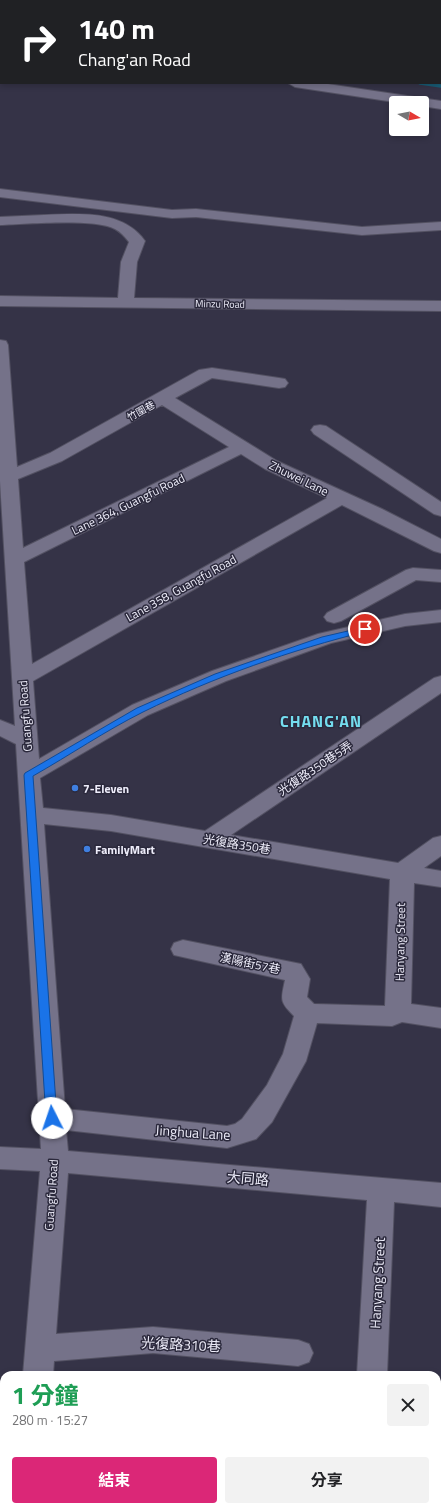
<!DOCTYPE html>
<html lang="zh-TW">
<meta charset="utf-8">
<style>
:root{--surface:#fff;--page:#f2f2f2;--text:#202124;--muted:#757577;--accent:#db2777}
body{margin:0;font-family:"Titillium Web","Noto Sans TC",sans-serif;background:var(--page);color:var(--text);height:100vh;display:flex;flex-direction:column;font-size:15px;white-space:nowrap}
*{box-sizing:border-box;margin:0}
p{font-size:13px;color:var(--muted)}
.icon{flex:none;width:22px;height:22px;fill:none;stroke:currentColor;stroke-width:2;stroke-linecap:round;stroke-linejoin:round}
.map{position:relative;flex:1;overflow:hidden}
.details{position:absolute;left:0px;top:1371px;width:441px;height:140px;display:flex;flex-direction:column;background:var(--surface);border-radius:12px 12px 0 0;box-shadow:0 2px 6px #0003}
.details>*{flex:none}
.banner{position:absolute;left:0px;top:0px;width:441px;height:84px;box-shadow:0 2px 6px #0003;background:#202124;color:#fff;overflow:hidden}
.needle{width:26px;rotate:100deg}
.buttons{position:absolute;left:389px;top:96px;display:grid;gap:8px}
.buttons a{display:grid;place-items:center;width:40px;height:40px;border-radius:4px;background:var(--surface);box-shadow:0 2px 6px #0003;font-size:20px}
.pin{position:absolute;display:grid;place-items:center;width:34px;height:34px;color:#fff;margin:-17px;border:2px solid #fff;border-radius:50%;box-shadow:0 1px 4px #0007}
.me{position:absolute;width:44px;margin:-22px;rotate:356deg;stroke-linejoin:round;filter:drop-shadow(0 0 3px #0008)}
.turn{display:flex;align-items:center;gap:14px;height:84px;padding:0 12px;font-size:18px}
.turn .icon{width:52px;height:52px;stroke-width:2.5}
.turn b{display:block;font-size:28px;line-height:34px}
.round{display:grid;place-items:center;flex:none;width:42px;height:42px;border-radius:4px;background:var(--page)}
.headline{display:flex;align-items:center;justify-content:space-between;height:68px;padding:0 12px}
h1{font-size:24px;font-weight:700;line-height:30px;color:#1e9e55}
.button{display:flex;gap:8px;margin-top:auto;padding:8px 12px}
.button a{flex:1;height:46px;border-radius:4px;background:var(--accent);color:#fff;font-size:16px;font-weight:700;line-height:46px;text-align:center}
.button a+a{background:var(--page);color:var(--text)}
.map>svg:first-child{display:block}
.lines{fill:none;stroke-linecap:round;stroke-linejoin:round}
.stream{stroke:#185c75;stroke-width:3.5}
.minor-casing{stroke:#535162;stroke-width:2}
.minor{fill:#757289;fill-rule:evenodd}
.route{fill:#1a73e8;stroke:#114b97}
.shop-dot{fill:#3f7fe0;stroke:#2b293c;stroke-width:1.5}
.labels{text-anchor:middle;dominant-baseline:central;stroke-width:3;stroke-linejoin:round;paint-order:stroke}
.far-street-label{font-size:10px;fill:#eeedfa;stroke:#2b293c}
.street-label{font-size:12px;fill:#eeedfa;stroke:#2b293c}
.poi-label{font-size:12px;font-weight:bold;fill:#eeedfa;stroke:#2b293c;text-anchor:start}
.near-street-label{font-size:14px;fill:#eeedfa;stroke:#2b293c}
.district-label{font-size:16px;font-weight:bold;letter-spacing:1px;fill:#74ddef;stroke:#2b293c}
</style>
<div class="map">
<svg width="441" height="1511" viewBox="0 0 441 1511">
<rect width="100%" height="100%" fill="#353347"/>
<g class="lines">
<!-- stream -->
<path class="stream" d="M420,83L441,86"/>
<defs>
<path id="minor" d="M163,0H183L162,1Z
M0,13L1,14V22L0,21Z
M1,29V42L0,43V30Z
M288,83H321L441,101V109L422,106V103H401L295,87Z
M0,189L172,210L196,209L362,227L441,222V230L362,235L196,217L172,218L0,197Z
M44,215C78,214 122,209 145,241L137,262L134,298L441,301V311L0,306V296L118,298L121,262L129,242C125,237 121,232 115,229C95,218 25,224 0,225V217Z
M0,340L6,341L8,345L17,467L50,453L199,370L212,368L279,378L285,379L288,383L285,387L279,388L212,378L175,398L277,461L382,509L441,539V553L434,551L342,505L33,681L39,759L132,705L212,671L318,634L405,614L441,610V622L405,626L331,643L226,681L148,715L40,778L43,808L111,815L205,831L434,678L441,676V693L231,835L398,863L433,838L441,836V856L424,868L441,871V887L414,883L411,1004L441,1008V1028L402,1022L392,1026L317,1023L306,1061L272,1122L256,1139L227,1148L66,1130L68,1151L441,1183V1207L394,1202L387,1375H357L367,1200L68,1173L56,1334L153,1327L298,1340L309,1344L313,1353L309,1362L298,1366L153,1353L54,1361L53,1375H23L40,1171L0,1169V1147L41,1149L16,744L0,736V720L15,726L0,481ZM162,405L229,447L23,548L18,479L62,461ZM241,454L265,469L327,498L32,664L24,562ZM44,824L111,831L390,879L385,1006L314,1004L307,997L310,979L301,964L183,940L174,943L171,949L174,955L285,980C281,1000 279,1001 294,1016L283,1054L267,1085L242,1119L235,1124L227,1126L65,1109Z
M320,425L326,426L441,502V516L434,514L314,434L311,430L314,426Z
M413,568L441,570V582L416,580L341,621L334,623L327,621L324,617L327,613L406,570Z
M17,1507H49V1511H17Z
M186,1507H228L230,1511H188Z
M350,1507H382V1511H350Z"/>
</defs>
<!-- minor casing -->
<use href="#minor" class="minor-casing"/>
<!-- minor -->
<use href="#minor" class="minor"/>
</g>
<!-- route -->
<path class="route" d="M365,627L369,629L368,631C291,650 214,677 143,712C105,731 70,755 33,776L57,1118L56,1122H48L46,1118L24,775L25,773L137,708L215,674L322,637Z"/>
<!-- markers -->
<g class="shop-dot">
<circle cx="75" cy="788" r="4"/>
<circle cx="87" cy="849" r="4"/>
</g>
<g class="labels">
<!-- far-street labels -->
<g class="far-street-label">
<text transform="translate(220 304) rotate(1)">Minzu Road</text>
<text transform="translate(141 411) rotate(-29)">竹圍巷</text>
</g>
<!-- street labels -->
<g class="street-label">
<text transform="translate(299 478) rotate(26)">Zhuwei Lane</text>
<text transform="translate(128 504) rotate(-26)">Lane 364, Guangfu Road</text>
<text transform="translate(181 588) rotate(-29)">Lane 358, Guangfu Road</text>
<text transform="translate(25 716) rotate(-94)">Guangfu Road</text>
<text transform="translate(315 768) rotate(-34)">光復路350巷5弄</text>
<text transform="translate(237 844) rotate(9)">光復路350巷</text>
<text transform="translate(400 942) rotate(-89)">Hanyang Street</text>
<text transform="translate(250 963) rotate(12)">漢陽街57巷</text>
<text transform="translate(51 1195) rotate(-86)">Guangfu Road</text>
</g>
<!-- poi labels -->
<g class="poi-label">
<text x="83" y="788">7-Eleven</text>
<text x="95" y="849">FamilyMart</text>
</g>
<!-- near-street labels -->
<g class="near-street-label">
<text transform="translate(193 1132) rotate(4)">Jinghua Lane</text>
<text transform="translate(248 1178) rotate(5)">大同路</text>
<text transform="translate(377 1283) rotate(-87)">Hanyang Street</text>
<text transform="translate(181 1344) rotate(3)">光復路310巷</text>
</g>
<!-- district labels -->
<g class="district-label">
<text x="321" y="721">CHANG'AN</text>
</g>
</g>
</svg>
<div class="buttons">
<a><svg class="needle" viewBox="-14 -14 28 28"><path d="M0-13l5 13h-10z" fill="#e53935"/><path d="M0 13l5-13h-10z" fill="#757577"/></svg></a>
</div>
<div class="pin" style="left:365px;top:629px;background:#d93025"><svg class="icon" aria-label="arrive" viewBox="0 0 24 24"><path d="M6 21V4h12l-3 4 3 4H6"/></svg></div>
<svg class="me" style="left:52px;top:1118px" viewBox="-20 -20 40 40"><circle r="19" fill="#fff"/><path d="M0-13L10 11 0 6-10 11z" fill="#1a73e8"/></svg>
<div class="banner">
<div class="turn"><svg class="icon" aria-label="right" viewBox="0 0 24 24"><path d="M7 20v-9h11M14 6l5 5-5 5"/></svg><div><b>140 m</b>Chang'an Road</div></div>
</div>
<section class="details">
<div class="headline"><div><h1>1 分鐘</h1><p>280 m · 15:27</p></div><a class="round"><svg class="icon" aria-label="close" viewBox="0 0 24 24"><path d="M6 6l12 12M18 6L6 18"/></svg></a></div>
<div class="button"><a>結束</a><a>分享</a></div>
</section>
</div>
